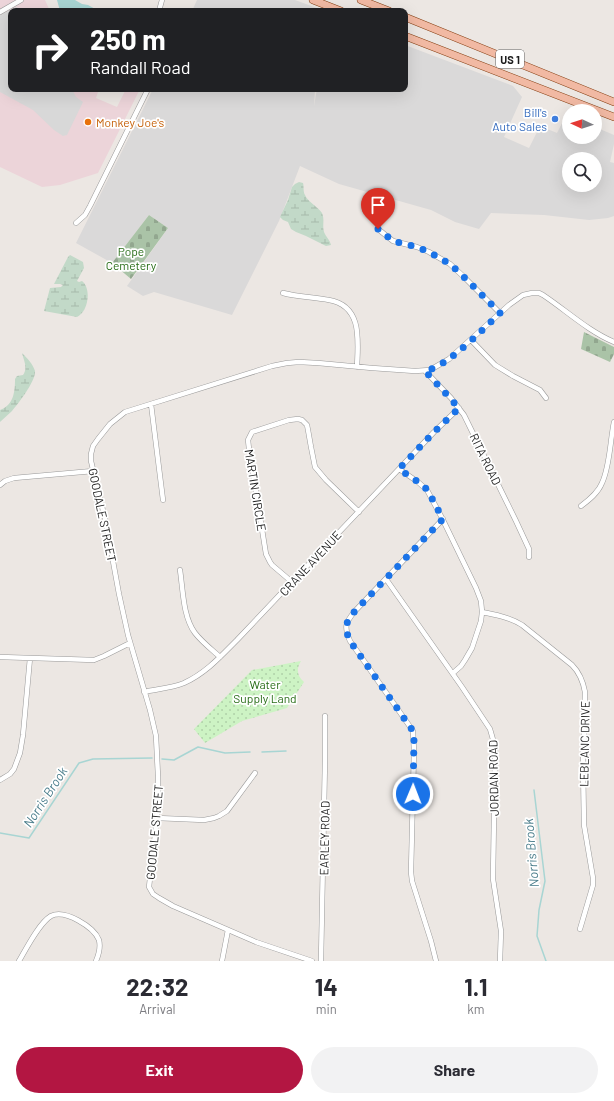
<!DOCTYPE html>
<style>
:root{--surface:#fff;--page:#f2f2f3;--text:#2b2b33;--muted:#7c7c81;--accent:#b31642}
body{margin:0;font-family:Barlow,sans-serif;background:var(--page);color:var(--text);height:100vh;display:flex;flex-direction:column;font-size:15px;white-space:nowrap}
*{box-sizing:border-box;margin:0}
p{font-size:13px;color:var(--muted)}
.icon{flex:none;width:22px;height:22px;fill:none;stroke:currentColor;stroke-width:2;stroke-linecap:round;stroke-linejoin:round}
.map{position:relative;height:961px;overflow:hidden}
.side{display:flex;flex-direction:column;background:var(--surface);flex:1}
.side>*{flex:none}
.banner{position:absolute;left:8px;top:8px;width:400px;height:84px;border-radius:8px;box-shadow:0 4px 16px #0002;background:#202124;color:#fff;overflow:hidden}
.needle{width:26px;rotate:273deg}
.fabs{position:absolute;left:562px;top:104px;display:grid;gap:8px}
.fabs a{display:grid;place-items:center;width:40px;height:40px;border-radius:50%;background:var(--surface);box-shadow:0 4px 16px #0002;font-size:20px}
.pin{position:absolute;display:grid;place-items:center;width:34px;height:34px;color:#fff;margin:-41px -17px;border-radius:50% 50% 50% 0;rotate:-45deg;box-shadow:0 0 4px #0007}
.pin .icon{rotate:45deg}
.me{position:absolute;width:44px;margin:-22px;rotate:1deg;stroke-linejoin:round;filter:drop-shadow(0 0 3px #0008)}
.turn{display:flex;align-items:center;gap:14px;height:84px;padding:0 16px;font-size:18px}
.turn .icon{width:52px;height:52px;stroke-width:2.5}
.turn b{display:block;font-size:28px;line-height:34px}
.eta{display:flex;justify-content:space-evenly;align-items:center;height:68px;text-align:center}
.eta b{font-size:24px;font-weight:700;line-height:28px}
.primary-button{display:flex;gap:8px;margin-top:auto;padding:8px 16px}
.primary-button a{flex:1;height:46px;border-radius:24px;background:var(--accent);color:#fff;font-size:16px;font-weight:700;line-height:46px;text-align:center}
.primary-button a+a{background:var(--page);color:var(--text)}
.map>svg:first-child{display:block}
.residential{fill:#dad9d9;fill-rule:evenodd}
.commercial{fill:#ecd4d9}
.wetland{fill:url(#wetland-marsh)}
.cemetery{fill:url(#cemetery-stones)}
.park{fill:url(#park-dots)}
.parking{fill:#d8d8d8}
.water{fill:#a8d5d3}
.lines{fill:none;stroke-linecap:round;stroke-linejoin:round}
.stream{stroke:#a8d5d3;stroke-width:1.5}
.street-casing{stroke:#999;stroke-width:5.5}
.primary-casing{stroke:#843d10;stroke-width:8}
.street{stroke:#fff;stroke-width:4.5}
.primary{stroke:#f1b9a3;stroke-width:7}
.route{stroke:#1a73e8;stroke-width:7;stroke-dasharray:0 12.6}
.shop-dot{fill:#3f7fe0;stroke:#fff;stroke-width:1.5}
.food-dot{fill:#e8710a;stroke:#fff;stroke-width:1.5}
.labels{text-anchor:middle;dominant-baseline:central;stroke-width:3.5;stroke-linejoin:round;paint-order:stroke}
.shield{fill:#fff;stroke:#606060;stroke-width:1}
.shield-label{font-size:11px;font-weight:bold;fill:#1c1c1c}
.shop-label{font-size:12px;fill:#366cbe;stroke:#fff;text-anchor:end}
.food-label{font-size:12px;fill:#c56008;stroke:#fff;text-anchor:start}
.park-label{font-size:12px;fill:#286d17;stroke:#fff}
.street-label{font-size:12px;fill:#1c1c1c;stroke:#fff}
.water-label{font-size:13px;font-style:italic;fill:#4a7d8b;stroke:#fff}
</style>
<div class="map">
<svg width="614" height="961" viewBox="0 0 614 961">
<defs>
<pattern id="wetland-marsh" width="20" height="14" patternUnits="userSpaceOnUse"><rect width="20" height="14" fill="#c2d9c8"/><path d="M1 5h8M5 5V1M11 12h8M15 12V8" fill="none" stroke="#a6baab"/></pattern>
<pattern id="cemetery-stones" width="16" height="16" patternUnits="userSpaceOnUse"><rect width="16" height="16" fill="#aac3a7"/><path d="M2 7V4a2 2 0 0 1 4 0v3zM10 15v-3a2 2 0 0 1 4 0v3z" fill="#92a78f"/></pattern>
<pattern id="park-dots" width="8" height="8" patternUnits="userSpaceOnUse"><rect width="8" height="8" fill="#cdf3c4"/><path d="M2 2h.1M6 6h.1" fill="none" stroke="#afd0a8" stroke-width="1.8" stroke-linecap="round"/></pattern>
</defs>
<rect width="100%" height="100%" fill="#ece7e3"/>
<!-- residential -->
<path class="residential" d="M197,0H295L325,11H192Z
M405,45L513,86L522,97L504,137L529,148L540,126L557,133L566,115L569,116V137H595V127L614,135V144L610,162L614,163V216L608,218L589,220L544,215L491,213L479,229L455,222L431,210L339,184L300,166L279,221L232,315L154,292L143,296L127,286L168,228L149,215L112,263L76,243L153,89H315L314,106L317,89H405ZM569,159H595V185H569Z"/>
<!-- commercial -->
<path class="commercial" d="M0,0H45L50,11H11V89H91L98,92L96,98L117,107L126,89H140L98,173L60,185L42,187L0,167Z"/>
<!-- wetland -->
<path class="wetland" d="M299,182L303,183C304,186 303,192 305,195C307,201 318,207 322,213C325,220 322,225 324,232C326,237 330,240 331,245L326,246L306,236L296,232L291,229L288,222L283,220L280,217L288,200L292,187L295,184Z
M70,255L83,262L84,268L77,281L79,282L82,281C92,289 88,312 77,317L44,311L50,288L61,287L63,285L60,284H54L68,257Z
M22,353C27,358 33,364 35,371C36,381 18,404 12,411C8,415 4,418 0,422V410C14,405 15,391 15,379L17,376L23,375C28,368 24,361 22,353Z"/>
<!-- cemetery -->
<path class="cemetery" d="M149,215L168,228L131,279L112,263Z
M584,332L614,347V354L610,362L581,349Z"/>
<!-- park -->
<path class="park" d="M301,661C296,669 297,676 304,682L287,708L242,721L205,743L194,729L252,670Z"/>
<!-- parking -->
<path class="parking" d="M16,7L23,11H11V89H72L76,97L83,102L67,135L63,136L54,130L33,110L0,92V15Z"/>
<!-- water -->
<path class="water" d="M57,0H75L82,4L88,5L99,11H60Z"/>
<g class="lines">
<!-- stream -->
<path class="stream" d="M262,752L286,751
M162,759L174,760L198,747L225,753L250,752
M534,790L545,881L539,910L537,936L546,961
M0,833L29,838L79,763L93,759L152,758"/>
<defs>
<path id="street" d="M159,11L162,0
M0,12L21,0
M76,223L85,215L90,206L148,89
M378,229L393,241L417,247L429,252L450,264L463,276L500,313
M283,293C298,297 314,297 329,300C363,306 358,341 357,367
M471,340L495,365L513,376L540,390L546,398
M425,371L451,398L464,415L516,521L529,549V557
M151,404L163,500
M399,469L418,482L427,490L442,518L476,588L481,601L482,612L481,621L472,648L465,660L461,666L453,673
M0,485L5,481L14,478L93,471
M581,506C589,500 598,493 602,483C610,466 610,441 614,422
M180,570C183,590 183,617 195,633C202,642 211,649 220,657
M386,579L462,687L490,729L494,743L495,751L493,879L501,931L500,961
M292,582L272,565L270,562L266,554L249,449L248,440L252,432L289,420L298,419L302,420L307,425L308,430L311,447L315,467L326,480L359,512
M482,612C496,615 509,617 522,625L572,665C580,673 583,681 585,692L583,765L584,825L593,878V885L580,929
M0,657L94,660L104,656L130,643
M144,692C158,689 172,688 184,683C206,673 221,656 237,640L434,432L459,408
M0,780L10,774L14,769L20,753L23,735L30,658
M157,818L204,820L214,818L219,816L227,811L255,773
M19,961C26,949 39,923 51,916C65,909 94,927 99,940C101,948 99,954 96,961
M222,961L228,930
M312,961L256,942L173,906L159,898L153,894L149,887L158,808V776L156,736L150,710L128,635L119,594L106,523L91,461V454L93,446L98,439L110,424L125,412L272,366L287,363L299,362L318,363L372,368L415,371L430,370L449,359L509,305L523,295L532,293H539L543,295C567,311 588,331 614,342
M321,961L325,760V716
M436,961L431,941L412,881L411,872L414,751L413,731L350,641C344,627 345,623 355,611L443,519"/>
<path id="primary" d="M313,0L341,11
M361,0L389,11
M405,17L614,102
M405,36L614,117"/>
</defs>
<!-- street casing -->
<use href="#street" class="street-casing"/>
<!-- primary casing -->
<use href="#primary" class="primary-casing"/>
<!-- street -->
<use href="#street" class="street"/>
<!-- primary -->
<use href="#primary" class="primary"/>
</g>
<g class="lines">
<!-- route -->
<path class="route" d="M378,229L393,241L417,247L429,252L450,264L463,276L500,313C483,329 447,367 425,371L459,408L434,432L399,469L424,486L429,493L443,519L355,611C345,623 344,627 350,641L413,731L414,738L413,794"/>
</g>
<!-- markers -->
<circle class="shop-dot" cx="555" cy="119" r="4"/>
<circle class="food-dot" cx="88" cy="122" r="4"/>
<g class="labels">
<!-- shield labels -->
<rect class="shield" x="496" y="50" width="28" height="18" rx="3"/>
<g class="shield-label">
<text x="510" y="59">US 1</text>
</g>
<!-- shop labels -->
<g class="shop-label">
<text x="547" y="112">Bill's<tspan x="547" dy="14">Auto Sales</tspan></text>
</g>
<!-- food labels -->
<g class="food-label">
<text x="96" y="122">Monkey Joe's</text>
</g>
<!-- park labels -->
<g class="park-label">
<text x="131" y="251">Pope<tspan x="131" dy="14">Cemetery</tspan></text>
<text x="265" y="684">Water<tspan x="265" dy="14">Supply Land</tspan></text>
</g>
<!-- street labels -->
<g class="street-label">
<text transform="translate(486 459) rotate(64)">RITA ROAD</text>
<text transform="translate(256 490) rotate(81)">MARTIN CIRCLE</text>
<text transform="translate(103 515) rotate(78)">GOODALE STREET</text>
<text transform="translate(310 563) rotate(-47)">CRANE AVENUE</text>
<text transform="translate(584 744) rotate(-89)">LEBLANC DRIVE</text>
<text transform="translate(493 778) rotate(-91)">JORDAN ROAD</text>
<text transform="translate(154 832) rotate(-85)">GOODALE STREET</text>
<text transform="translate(324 838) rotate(-89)">EARLEY ROAD</text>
</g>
<!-- water labels -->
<g class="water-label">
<text transform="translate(45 797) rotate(-57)">Norris Brook</text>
<text transform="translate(531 853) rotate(-95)">Norris Brook</text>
</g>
</g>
</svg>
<div class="fabs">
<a><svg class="needle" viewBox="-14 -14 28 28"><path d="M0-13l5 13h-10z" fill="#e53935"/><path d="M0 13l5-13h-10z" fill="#7c7c81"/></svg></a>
<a><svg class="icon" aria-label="search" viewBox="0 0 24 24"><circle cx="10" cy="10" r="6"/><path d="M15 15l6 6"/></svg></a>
</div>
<div class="pin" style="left:378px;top:229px;background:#d93025"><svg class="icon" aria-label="arrive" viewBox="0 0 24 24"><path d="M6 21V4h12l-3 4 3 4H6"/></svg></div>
<svg class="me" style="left:413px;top:794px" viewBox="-20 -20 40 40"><circle r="17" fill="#1a73e8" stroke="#fff" stroke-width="3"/><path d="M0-11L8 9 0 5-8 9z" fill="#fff"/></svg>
<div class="banner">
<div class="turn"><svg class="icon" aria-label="right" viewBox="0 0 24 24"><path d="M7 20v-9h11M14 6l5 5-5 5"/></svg><div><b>250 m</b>Randall Road</div></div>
</div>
</div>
<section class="side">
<div class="eta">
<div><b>22:32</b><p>Arrival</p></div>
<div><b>14</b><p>min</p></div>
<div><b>1.1</b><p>km</p></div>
</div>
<div class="primary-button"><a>Exit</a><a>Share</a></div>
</section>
